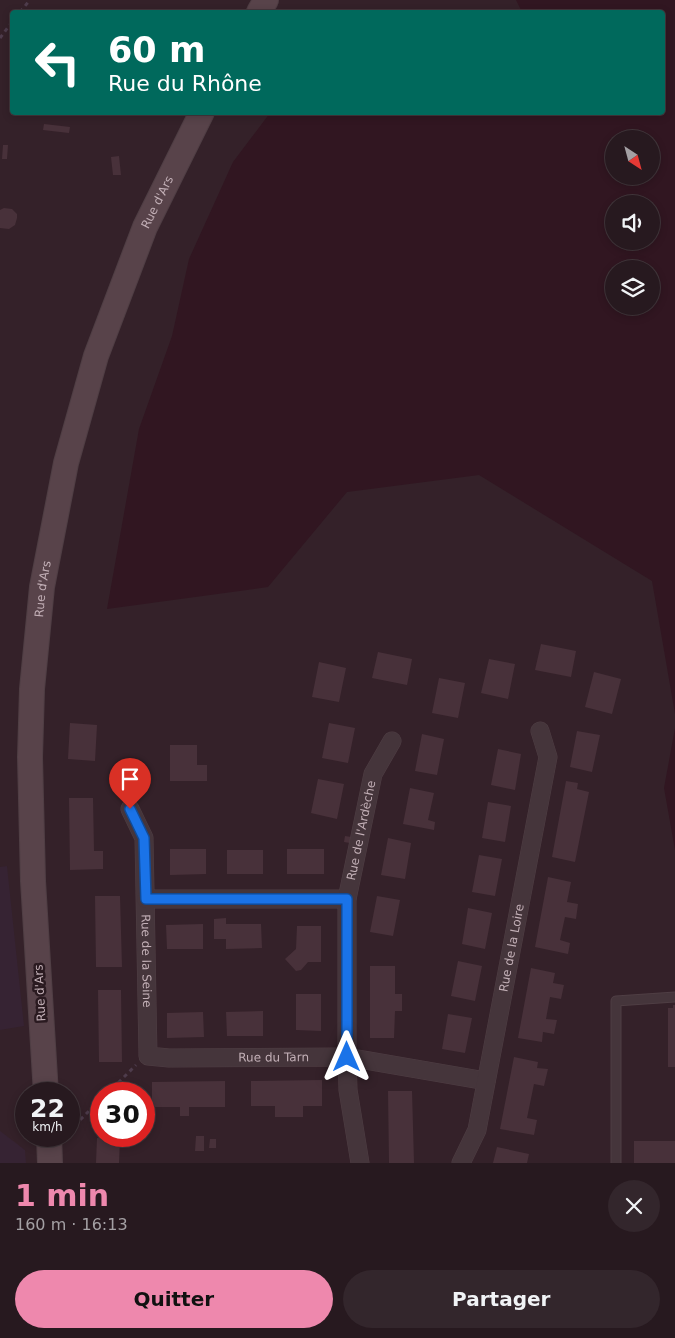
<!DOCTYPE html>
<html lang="fr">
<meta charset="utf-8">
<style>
:root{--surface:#27191f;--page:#33262c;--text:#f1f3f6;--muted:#a4a0a4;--line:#43383d;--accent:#ee88ad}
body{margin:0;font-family:"DejaVu Sans",sans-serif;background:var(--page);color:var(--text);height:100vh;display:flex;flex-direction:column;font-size:19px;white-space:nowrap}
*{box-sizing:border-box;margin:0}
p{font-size:16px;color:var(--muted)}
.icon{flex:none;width:28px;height:28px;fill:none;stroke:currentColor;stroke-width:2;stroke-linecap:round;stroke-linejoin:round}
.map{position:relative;height:1163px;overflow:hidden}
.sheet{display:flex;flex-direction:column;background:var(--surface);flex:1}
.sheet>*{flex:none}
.hud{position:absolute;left:10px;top:10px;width:655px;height:105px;border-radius:5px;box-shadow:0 2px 8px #0003,0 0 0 1px var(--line);background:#00695c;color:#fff;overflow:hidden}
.needle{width:32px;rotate:144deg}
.tools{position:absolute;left:605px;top:130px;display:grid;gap:10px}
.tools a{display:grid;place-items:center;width:55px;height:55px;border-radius:50%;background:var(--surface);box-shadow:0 2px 8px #0003,0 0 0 1px var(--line);font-size:25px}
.speed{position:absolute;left:15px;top:1082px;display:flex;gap:10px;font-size:25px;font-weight:700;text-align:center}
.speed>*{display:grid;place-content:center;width:65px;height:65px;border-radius:50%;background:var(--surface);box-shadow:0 2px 8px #0003,0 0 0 1px var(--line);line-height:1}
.speed small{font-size:12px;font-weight:400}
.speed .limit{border:8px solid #d22;background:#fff;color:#111}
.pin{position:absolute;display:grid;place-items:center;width:42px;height:42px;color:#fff;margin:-51px -21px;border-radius:50% 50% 50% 0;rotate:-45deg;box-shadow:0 0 5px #0007}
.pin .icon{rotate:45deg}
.me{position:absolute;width:55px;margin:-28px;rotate:0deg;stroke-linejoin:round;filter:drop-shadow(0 0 4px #0008)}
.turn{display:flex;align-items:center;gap:18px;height:105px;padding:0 15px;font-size:22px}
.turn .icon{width:65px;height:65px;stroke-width:2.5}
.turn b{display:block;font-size:35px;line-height:42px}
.round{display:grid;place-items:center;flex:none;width:52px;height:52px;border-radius:26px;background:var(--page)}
.overview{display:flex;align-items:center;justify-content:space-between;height:85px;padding:0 15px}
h1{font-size:30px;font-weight:600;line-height:38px;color:var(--accent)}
.button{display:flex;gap:10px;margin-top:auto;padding:10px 15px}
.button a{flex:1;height:58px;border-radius:30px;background:var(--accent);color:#111;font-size:20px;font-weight:600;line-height:58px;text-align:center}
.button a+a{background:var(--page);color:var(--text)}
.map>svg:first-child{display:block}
.green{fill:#362333}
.water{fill:#311621;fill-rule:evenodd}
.building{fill:#48313a}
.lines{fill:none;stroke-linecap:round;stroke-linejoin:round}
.lane-casing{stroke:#4f3e44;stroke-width:11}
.street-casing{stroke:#4f3e44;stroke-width:19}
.secondary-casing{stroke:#4f3e44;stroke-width:26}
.path{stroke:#4e3c4c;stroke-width:3;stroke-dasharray:4 4;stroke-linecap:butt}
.lane{stroke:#45353b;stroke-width:9}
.street{stroke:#45353b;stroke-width:18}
.secondary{stroke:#58434a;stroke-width:24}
.route-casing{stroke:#114b97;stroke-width:12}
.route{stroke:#1a73e8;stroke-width:9}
.labels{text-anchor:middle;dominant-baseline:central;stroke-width:5;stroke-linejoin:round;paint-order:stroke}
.street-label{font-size:12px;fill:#c2afb6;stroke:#2a1a20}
</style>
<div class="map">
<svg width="675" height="1163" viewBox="0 0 675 1163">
<rect width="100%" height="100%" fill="#342129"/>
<!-- green -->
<path class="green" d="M7,866L24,1026L0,1030V867Z
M0,1131L25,1150L26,1163H0Z"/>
<!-- water -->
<path class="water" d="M516,0H675V714L652,581L479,475L347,492L268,587L107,609L139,429L172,336L189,259L233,162L270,113L662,112V12H522ZM614,139H651V176H614ZM614,204H651V241H614ZM614,269H651V306H614Z
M675,728V850L664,788Z"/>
<!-- building -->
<path class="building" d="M44,124L70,127L69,133L43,130Z
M3,145H8L7,159H2Z
M119,156L121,175H113L111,157Z
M4,208L12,209L17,214V218L15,225L9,229L0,228V210Z
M541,644L576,651L571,677L535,670Z
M378,652L412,659L407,685L372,678Z
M489,659L515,664L508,699L481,693Z
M319,662L346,668L339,702L312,697Z
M594,672L621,679L612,714L585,707Z
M439,678L465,683L458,718L432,713Z
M70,723L97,725L95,761L68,759Z
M329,723L355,728L348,763L322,758Z
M577,731L600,735L592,772L570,767Z
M422,734L444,739L437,775L415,771Z
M170,745H197V765H207V781H170Z
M498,749L521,754L515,790L491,785Z
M318,779L344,784L337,819L311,813Z
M566,781L578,783L577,789L589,792L575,862L552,857Z
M410,788L434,793L428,820L435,822L434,830L403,824Z
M69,798H93L94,851H103V869L70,870Z
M488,802L511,806L505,842L482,838Z
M345,836L351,837L350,843L344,842Z
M388,838L411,843L405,879L381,875Z
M170,849H206V874L170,875Z
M287,849H324V874H287Z
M227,850H263V874H227Z
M479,855L502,859L495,896L472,892Z
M548,877L571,882L567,902L578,904L576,919L565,917L560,940L570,943L568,954L535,947Z
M95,896H120L122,967H96Z
M377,896L400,900L393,936L370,932Z
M468,908L492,913L485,949L462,944Z
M226,918V924H261L262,948L226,949V939H214V919Z
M203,924V949H167L166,925Z
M297,926H321V962H308L301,970L296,971L285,959L296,949Z
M458,961L482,966L475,1001L451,996Z
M370,966H395V994H402V1011H395L394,1038H370Z
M531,968L555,973L553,983L564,985L561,999L550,997L546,1019L557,1020L554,1034L543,1032L542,1042L518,1038Z
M98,990H121L122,1062H99Z
M296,994H321V1031L296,1030Z
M673,1005H675V1067H668V1008H673Z
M263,1011V1036H227L226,1012Z
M203,1012L204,1037L167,1038V1013Z
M448,1014L472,1018L465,1053L442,1049Z
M514,1057L538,1062L537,1068L548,1069L544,1086L534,1084L527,1118L537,1120L534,1135L500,1129Z
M322,1080V1106H303V1117H275V1106H251V1081Z
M225,1081V1107H189V1116H180V1107H152V1082Z
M388,1091H412L414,1163H389Z
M196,1136H204V1151H195Z
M97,1138L120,1139L119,1163H96Z
M210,1139H216V1148H209Z
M634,1141H675V1163H634Z
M497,1147L529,1154L527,1163H493Z"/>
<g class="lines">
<defs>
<path id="lane" d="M616,1163V1001L675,997"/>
<g id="street">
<path id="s1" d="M130,809L144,838L148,1056L169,1058L347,1057L486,1081"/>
<path d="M146,899H347"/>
<path id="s2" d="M360,1163L348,1090L347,1057V899L373,774L392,741"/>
<path id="s3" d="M461,1163L477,1130L548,757L540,731"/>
</g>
<g id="secondary">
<path d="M259,12L266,0"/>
<path id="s4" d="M46,1094L33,881L30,757L32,689L42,587L66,463L96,356L145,227L202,112"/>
<path d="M49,1136L50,1163"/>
</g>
</defs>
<!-- lane casing -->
<use href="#lane" class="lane-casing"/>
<!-- street casing -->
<use href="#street" class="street-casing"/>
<!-- secondary casing -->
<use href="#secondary" class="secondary-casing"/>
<!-- path -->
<path class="path" d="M20,12L30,0
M0,38L12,22
M107,1094L136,1065
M69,1131L101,1099"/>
<!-- lane -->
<use href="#lane" class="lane"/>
<!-- street -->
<use href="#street" class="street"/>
<!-- secondary -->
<use href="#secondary" class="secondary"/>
</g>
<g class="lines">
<defs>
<path id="route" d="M130,809L144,838L146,899H347V1057"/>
</defs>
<!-- route casing -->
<use href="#route" class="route-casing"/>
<!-- route -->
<use href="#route" class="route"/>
</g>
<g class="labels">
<!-- street labels -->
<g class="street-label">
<text stroke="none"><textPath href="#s4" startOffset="911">Rue d'Ars</textPath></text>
<text stroke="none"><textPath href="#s4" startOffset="506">Rue d'Ars</textPath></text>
<text stroke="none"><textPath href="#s2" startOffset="335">Rue de l'Ardèche</textPath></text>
<text stroke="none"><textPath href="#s3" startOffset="222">Rue de la Loire</textPath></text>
<text stroke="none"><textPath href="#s1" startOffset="155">Rue de la Seine</textPath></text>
<text transform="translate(40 993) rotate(-93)">Rue d'Ars</text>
<text stroke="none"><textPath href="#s1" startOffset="376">Rue du Tarn</textPath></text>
</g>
</g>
</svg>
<div class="tools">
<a><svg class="needle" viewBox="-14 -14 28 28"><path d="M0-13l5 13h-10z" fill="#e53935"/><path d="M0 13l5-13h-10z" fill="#a4a0a4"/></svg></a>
<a><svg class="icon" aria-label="sound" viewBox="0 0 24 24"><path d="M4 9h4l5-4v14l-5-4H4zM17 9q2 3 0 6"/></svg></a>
<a><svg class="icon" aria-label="layers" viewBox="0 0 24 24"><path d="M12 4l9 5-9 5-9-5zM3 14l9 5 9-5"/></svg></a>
</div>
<div class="speed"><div>22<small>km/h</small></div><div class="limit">30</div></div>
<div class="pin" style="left:130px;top:809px;background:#d93025"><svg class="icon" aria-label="arrive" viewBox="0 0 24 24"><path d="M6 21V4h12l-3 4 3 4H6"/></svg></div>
<svg class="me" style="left:347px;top:1057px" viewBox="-20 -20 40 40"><path d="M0-17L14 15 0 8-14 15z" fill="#1a73e8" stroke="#fff" stroke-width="4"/></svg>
<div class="hud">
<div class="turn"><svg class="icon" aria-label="left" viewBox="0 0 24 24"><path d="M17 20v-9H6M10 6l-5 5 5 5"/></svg><div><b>60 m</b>Rue du Rhône</div></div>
</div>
</div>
<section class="sheet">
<div class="overview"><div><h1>1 min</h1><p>160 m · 16:13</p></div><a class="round"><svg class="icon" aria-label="close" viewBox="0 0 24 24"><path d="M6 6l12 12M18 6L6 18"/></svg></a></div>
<div class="button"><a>Quitter</a><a>Partager</a></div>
</section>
